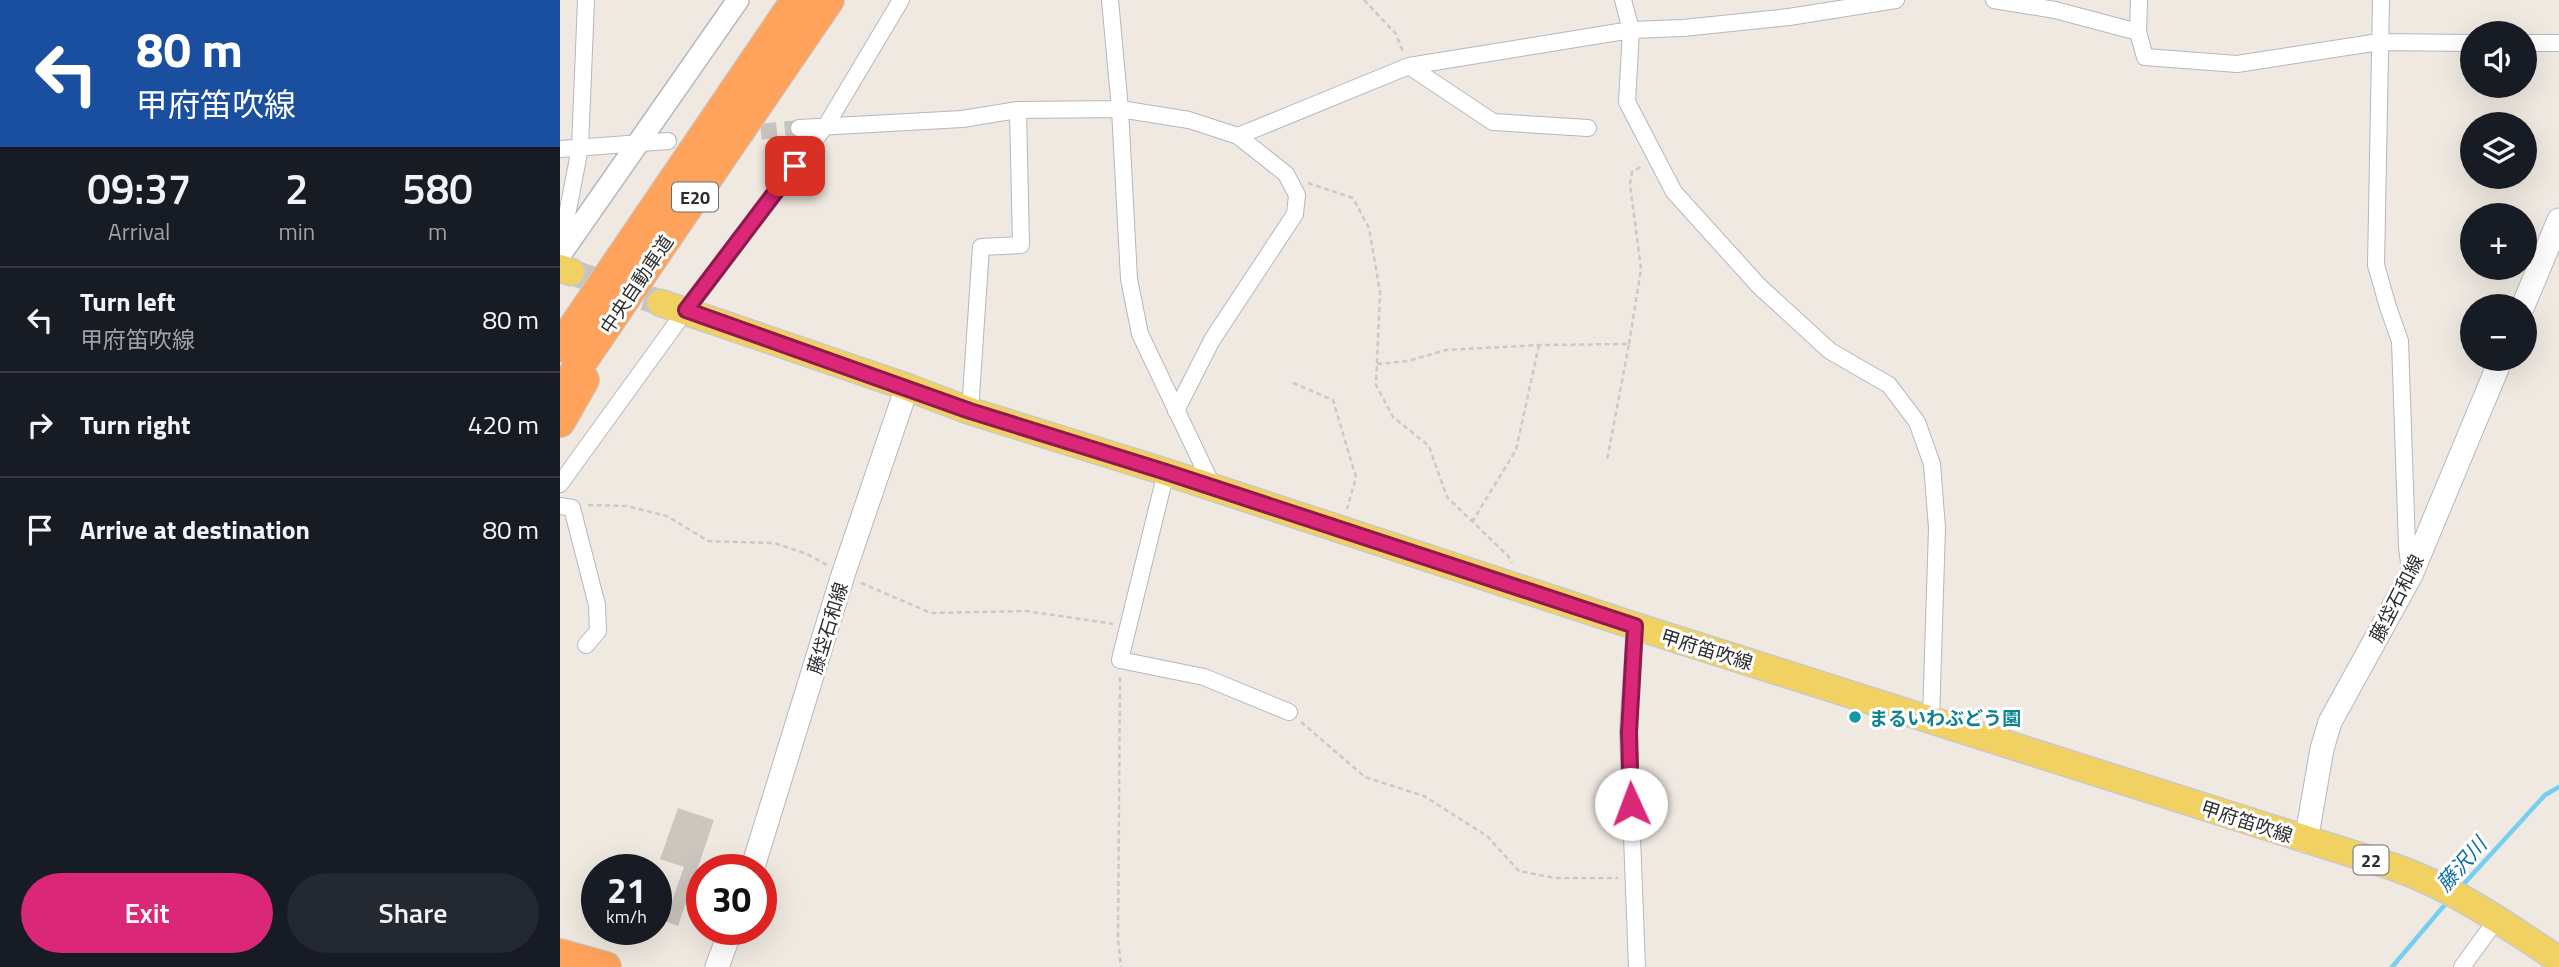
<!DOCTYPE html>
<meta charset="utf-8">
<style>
:root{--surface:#171b24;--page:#242831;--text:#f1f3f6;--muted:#9ea1a6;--line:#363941;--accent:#db2777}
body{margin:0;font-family:"Titillium Web","Noto Sans JP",sans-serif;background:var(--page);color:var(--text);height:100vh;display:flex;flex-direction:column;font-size:26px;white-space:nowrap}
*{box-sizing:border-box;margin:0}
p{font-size:23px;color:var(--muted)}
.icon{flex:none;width:38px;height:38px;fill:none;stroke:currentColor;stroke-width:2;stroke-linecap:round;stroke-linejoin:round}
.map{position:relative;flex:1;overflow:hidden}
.sheet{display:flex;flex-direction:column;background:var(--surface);width:560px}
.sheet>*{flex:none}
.hud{background:#1a4fa0;color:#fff;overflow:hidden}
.buttons{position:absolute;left:1900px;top:21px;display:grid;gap:14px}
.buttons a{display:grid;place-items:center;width:77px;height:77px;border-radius:50%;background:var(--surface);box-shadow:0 7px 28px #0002;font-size:35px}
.speed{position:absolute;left:21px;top:854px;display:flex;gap:14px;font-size:35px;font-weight:700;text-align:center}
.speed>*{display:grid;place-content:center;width:91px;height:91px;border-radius:50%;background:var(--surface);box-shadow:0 7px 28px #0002;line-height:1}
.speed small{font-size:18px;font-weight:400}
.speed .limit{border:10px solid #d22;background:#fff;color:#111}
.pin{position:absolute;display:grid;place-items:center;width:60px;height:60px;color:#fff;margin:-30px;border-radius:14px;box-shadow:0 4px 10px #0006}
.me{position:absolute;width:77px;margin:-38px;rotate:358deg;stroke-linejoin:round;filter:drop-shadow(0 0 5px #0008)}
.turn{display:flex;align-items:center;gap:24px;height:147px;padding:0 21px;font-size:32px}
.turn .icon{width:91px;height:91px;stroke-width:2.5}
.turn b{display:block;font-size:49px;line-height:60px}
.eta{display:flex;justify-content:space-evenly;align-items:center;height:119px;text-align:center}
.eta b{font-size:42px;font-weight:600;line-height:49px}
.button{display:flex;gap:14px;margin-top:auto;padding:14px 21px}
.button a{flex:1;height:80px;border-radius:42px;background:var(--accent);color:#fff;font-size:28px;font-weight:600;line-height:80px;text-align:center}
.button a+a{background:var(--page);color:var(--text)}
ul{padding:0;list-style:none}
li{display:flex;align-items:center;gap:21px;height:105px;padding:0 21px;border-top:2px solid var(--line)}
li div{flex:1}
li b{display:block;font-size:26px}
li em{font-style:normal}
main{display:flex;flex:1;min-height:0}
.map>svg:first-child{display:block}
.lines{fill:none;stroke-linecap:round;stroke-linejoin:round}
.stream{stroke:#75cff0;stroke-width:4.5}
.building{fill:#cbc7bf}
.minor-tunnel{stroke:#c8c4bd;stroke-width:16;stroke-dasharray:16 8;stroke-linecap:butt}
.primary-tunnel{stroke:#c8c4bd;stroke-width:26;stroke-dasharray:26 13;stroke-linecap:butt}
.minor-casing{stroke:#b4b7c1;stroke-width:18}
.tertiary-casing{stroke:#b4b7c1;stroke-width:24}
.secondary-casing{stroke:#b4b7c1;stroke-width:25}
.primary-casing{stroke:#c9c9c9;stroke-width:29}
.motorway-casing{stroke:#c9c9c9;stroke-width:32}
.path{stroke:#c9c9c9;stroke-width:2.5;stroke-dasharray:5 3.5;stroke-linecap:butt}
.minor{stroke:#fff;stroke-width:16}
.tertiary{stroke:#fff;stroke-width:21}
.secondary{stroke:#fff;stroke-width:23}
.primary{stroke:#f2d163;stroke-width:26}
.motorway{stroke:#ffa35c;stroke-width:30}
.route-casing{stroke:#8e194d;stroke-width:18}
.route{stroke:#db2777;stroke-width:12}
.culture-dot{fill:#0f9aa8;stroke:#fff;stroke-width:2.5}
.labels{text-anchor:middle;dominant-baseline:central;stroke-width:6;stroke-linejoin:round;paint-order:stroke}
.shield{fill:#fff;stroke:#6d6d6d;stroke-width:2}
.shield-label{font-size:18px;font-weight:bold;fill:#2e2e2e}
.street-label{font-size:19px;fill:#2e2e2e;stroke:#fff}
.culture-label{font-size:19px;font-weight:bold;fill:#0d838f;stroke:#fff;text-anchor:start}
.water-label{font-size:21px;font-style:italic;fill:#0d6fa3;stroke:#fff}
</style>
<main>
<section class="sheet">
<div class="hud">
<div class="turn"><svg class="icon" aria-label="left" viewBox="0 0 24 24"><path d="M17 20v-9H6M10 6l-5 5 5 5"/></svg><div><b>80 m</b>甲府笛吹線</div></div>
</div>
<div class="eta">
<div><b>09:37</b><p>Arrival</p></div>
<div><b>2</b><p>min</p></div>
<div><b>580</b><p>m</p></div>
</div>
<ul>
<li><svg class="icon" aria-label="left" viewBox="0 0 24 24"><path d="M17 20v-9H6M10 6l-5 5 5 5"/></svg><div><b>Turn left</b><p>甲府笛吹線</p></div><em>80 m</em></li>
<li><svg class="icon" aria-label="right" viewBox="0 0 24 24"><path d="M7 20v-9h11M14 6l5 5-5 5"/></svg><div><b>Turn right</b></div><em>420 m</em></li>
<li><svg class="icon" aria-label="arrive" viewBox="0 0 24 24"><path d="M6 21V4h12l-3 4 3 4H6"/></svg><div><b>Arrive at destination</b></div><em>80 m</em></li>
</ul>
<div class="button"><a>Exit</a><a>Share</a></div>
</section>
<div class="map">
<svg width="1999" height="967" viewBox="0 0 1999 967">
<rect width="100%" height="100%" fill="#efe9e1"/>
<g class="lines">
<!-- stream -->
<path class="stream" d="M1901,887L1985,795L1999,787
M1832,967L1888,901"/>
</g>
<!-- building -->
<path class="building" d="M118,808L154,820L118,926L105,921L124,867L100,859Z"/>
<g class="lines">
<!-- minor-tunnel -->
<path class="minor-tunnel" d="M177,134L239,128"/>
<!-- primary-tunnel -->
<path class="primary-tunnel" d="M11,272L101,303"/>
<defs>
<path id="minor" d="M550,0L560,109L569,279L580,334L653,487
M1063,0L1071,30L1067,102L1114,192L1199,286L1270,351L1329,385L1357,422L1372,464L1377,528L1371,719
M1434,0L1495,10L1578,32
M1579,0L1578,32L1585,57L1677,64L1819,42L1913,43
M1821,0L1816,265L1828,307L1840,341L1847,546L1850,572
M1965,43H1999
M849,66L933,122L1028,128
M239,128L402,119L458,110L560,109L629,120L678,136L849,66L1071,30L1123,28L1229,17L1336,0
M0,149L108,141
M0,251L20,148L26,0
M410,411L421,247L461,245L458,110
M616,411L652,340L735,214L737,195L726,174L678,136
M606,472L560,660L644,677L729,712
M0,484L126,310L267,124L341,0
M0,506L12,508L37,605L38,631L26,645
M1075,626L1068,732L1077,967
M1902,967L1937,919"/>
<path id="tertiary" d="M0,255L178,0"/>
<path id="secondary" d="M1963,306L1999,220
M1746,841L1762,749L1770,722L1851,575L1941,359
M192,870L283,575L347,387
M157,967L171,929"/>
<path id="primary" d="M0,268L11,272
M101,303L347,387L410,411L606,472L1075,626L1834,867C1894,888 1946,925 1999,960"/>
<path id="motorway" d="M0,347L236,0
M0,394L269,0
M0,422L24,380
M0,954L46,967"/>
</defs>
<!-- minor casing -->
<use href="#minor" class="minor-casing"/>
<!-- tertiary casing -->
<use href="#tertiary" class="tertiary-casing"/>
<!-- secondary casing -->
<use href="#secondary" class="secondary-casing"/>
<!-- primary casing -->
<use href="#primary" class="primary-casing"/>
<!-- motorway casing -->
<use href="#motorway" class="motorway-casing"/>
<!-- path -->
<path class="path" d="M804,0L836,34L843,52
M748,183L793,198L809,228L820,292L816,385L833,417L869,446L887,497L948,556L952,563
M1069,344L1081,269L1070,184L1072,172L1082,166
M817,364L848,361L886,350L979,345L1069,344L1047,460
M733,383L773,400L796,477L787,509
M28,505L66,506L107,516L148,541L214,543L247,554L267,565
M912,522L956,450L979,345
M301,583L371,613L467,611L553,624
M560,677L558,940L561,967
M741,722L805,777L864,796L927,836L959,871L995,878H1058"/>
<!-- minor -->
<use href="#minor" class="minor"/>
<!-- tertiary -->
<use href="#tertiary" class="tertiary"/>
<!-- secondary -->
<use href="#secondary" class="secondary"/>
<!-- primary -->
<use href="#primary" class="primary"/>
<!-- motorway -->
<use href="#motorway" class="motorway"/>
</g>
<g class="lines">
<defs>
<path id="route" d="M235,166L126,310L410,411L606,472L1075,626L1069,732L1071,804"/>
</defs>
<!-- route casing -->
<use href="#route" class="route-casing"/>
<!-- route -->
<use href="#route" class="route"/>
</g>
<!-- markers -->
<circle class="culture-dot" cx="1295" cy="717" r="7"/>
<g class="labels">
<!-- shield labels -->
<g class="shield">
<rect x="112" y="182.5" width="46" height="29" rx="5"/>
<rect x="1793.5" y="845.5" width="35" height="29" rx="5"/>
</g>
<g class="shield-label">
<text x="135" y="197">E20</text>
<text x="1811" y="860">22</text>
</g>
<!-- street labels -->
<g class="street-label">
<text transform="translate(76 284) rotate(-56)">中央自動車道</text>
<text transform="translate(1836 598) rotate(-63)">藤垈石和線</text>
<text transform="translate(267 628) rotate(-73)">藤垈石和線</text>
<text transform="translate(1147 649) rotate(17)">甲府笛吹線</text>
<text transform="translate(1687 821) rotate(18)">甲府笛吹線</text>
</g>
<!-- culture labels -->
<g class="culture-label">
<text x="1309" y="717">まるいわぶどう園</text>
</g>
<!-- water labels -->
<g class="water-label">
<text transform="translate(1901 864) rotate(-49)">藤沢川</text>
</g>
</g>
</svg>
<div class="buttons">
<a><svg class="icon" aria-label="sound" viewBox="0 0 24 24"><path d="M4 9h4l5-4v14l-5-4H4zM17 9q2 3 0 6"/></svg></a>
<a><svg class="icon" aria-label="layers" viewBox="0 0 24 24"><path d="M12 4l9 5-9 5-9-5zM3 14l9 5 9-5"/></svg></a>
<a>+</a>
<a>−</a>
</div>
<div class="speed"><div>21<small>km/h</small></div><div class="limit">30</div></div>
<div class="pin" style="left:235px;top:166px;background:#d93025"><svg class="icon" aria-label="arrive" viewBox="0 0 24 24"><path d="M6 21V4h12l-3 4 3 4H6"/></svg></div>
<svg class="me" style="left:1071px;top:804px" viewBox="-20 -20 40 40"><circle r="19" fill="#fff"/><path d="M0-13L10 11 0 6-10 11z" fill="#db2777"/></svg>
</div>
</main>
